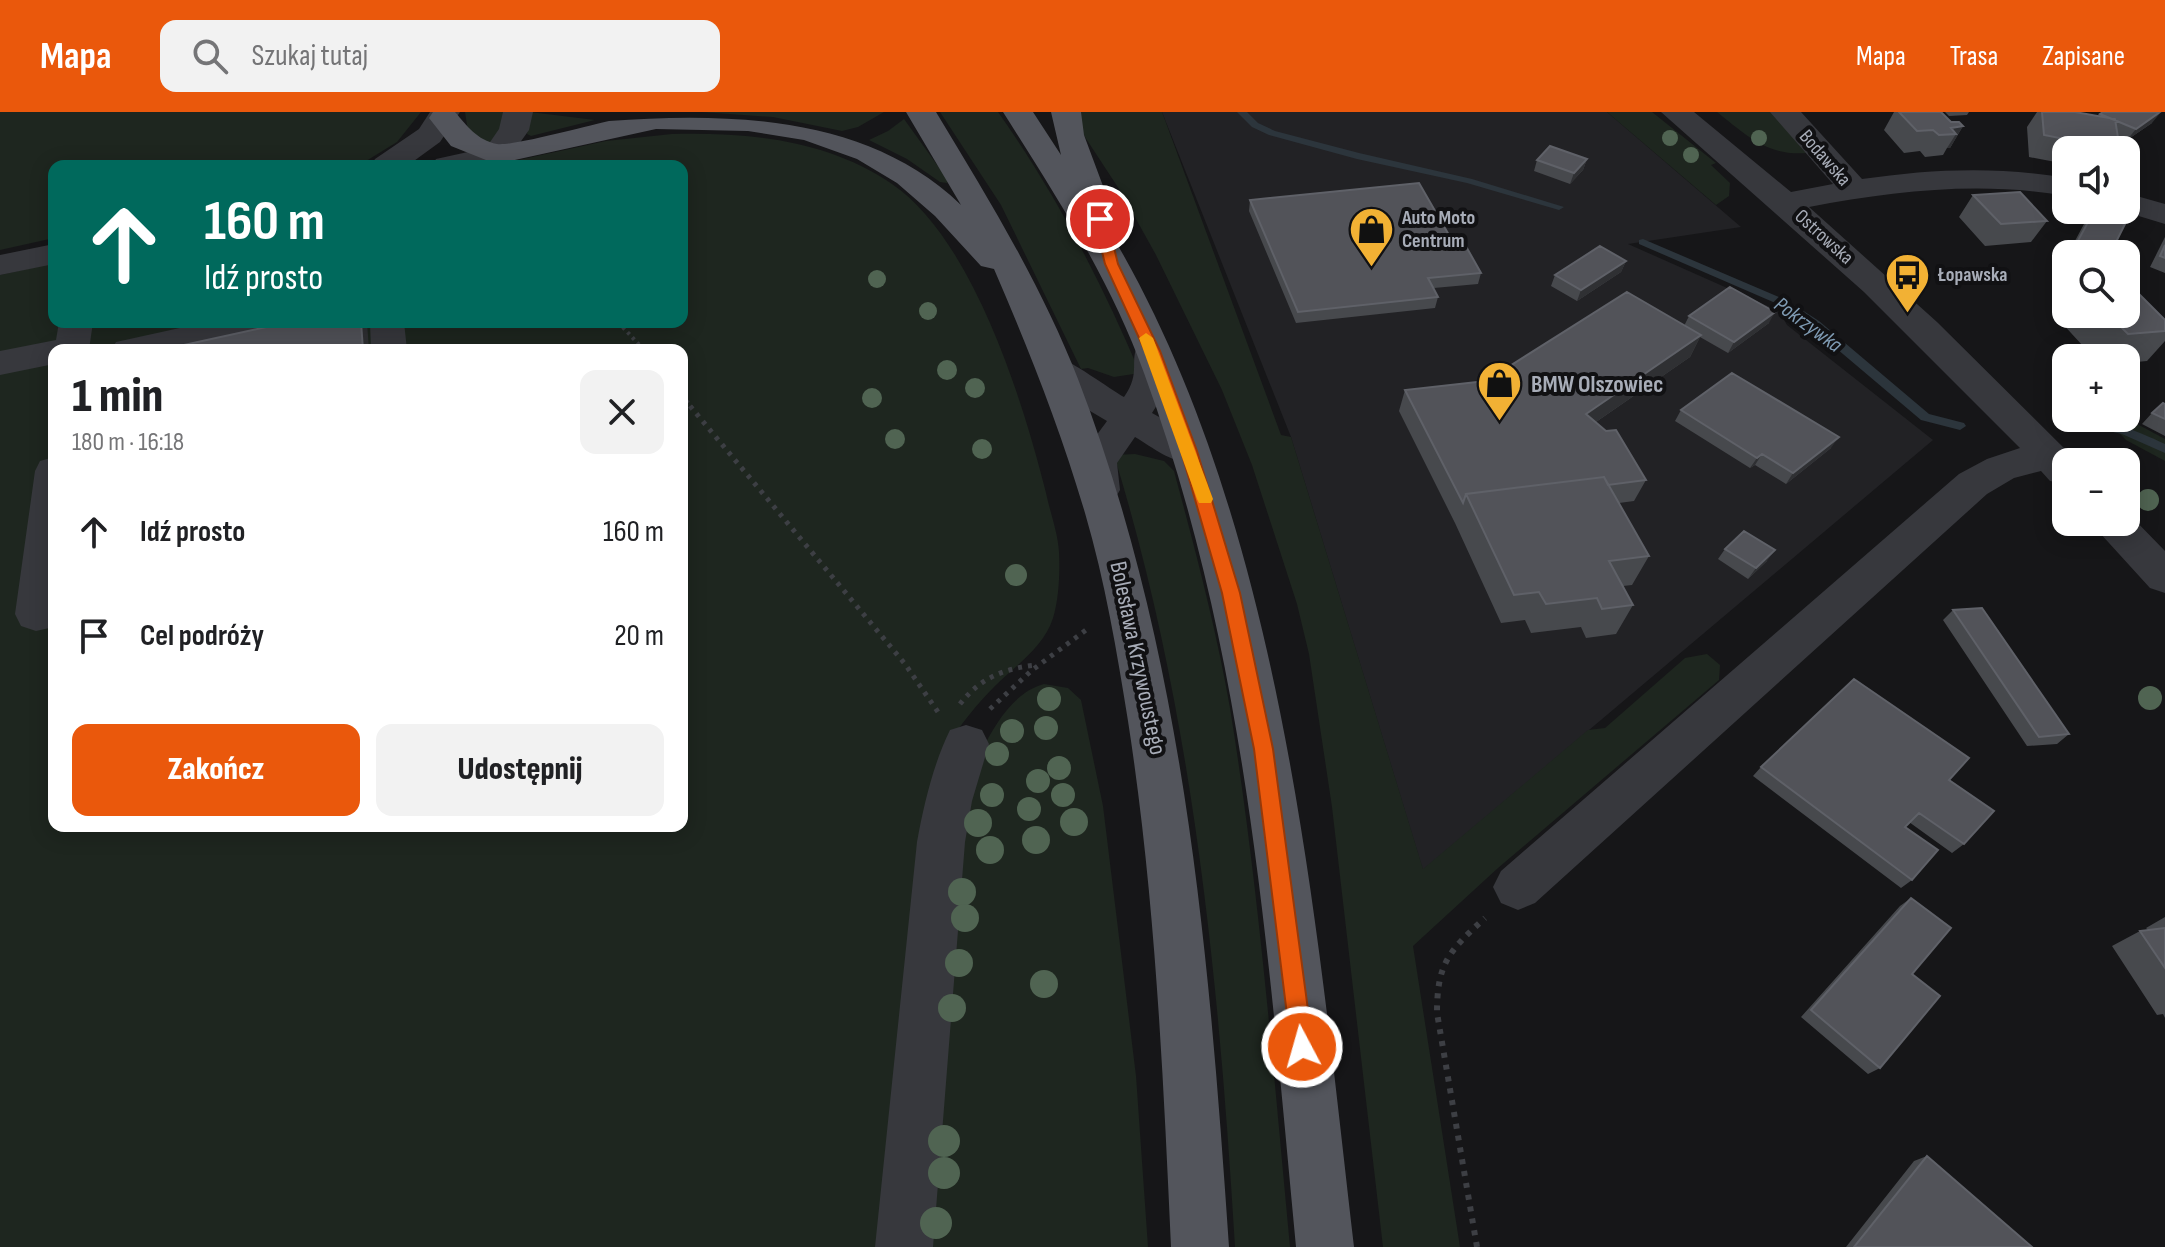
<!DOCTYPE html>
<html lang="pl">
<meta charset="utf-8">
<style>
:root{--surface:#fff;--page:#f2f2f2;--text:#202124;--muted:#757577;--accent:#ea580c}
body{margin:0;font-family:"Sofia Sans Condensed",sans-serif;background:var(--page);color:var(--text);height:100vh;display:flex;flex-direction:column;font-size:30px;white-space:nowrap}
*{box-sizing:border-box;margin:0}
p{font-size:26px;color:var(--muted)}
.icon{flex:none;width:44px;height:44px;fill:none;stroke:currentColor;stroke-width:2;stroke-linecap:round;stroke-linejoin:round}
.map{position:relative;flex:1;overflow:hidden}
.sheet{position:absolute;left:48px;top:232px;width:640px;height:488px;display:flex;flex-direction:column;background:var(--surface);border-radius:16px;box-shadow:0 4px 20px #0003}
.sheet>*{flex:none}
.banner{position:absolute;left:48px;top:48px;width:640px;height:168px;border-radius:16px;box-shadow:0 4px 20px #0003;background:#00695c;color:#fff;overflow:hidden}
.controls{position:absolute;left:2052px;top:24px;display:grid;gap:16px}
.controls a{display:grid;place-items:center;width:88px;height:88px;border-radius:16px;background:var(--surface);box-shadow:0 4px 20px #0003;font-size:40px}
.pin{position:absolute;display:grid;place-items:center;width:68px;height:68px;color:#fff;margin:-34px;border:4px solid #fff;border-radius:50%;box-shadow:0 2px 8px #0007}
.me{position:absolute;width:88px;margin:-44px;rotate:354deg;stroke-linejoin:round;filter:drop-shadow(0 0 6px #0008)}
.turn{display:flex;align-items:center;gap:28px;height:168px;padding:0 24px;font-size:36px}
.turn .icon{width:104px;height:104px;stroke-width:2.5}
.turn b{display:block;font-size:56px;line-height:68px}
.round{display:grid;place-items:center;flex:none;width:84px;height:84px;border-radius:16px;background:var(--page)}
.headline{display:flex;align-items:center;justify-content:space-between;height:136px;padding:0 24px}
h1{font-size:48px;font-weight:800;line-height:60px}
.button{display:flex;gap:16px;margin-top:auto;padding:16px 24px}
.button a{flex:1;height:92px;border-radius:16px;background:var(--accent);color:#fff;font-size:32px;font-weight:800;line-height:92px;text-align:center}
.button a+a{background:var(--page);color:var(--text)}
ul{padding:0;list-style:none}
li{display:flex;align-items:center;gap:24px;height:104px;padding:0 24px}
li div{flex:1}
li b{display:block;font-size:30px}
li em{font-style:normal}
header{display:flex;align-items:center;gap:48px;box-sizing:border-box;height:112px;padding:0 40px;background:var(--accent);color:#fff}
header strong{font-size:38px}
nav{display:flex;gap:44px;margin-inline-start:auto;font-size:28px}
.search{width:560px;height:72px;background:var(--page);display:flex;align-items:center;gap:20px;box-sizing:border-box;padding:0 28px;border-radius:16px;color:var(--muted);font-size:30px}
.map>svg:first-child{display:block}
.built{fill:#222225}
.green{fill:#1e261f;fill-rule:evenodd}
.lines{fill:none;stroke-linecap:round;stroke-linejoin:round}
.stream{fill:#2c353c;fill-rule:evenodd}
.path-far2{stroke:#3d3f44;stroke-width:4;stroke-dasharray:3 4;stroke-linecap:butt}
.path-far1{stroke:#3d3f44;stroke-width:5;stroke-dasharray:4 6;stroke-linecap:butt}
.path{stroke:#3d3f44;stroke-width:6;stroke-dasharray:5 7;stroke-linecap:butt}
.minor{fill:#37383d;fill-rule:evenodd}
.major{fill:#53555c;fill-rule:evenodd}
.tree{fill:#506452}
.wall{fill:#47494d}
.shaded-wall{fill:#2f3033}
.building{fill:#525359;stroke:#5f6168;stroke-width:2}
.route{fill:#ea580c;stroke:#983908;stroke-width:2}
.slow{fill:#f59e0b}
.labels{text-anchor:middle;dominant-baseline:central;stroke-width:8;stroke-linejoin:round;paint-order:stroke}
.far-street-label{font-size:20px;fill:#a8adb8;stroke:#111113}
.far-poi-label{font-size:20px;font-weight:bold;fill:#a8adb8;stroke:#111113;text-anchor:start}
.far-water-label{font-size:22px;font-style:italic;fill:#7f9bb3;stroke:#111113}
.poi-label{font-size:24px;font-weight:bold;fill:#a8adb8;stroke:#111113;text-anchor:start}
.street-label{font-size:24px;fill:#a8adb8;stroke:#111113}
</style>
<header>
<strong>Mapa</strong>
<div class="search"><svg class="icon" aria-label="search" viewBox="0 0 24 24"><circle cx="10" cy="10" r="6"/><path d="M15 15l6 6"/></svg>Szukaj tutaj</div>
<nav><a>Mapa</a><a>Trasa</a><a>Zapisane</a></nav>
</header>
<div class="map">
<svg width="2165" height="1135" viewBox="0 0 2165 1135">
<rect width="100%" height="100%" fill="#161618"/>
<!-- built -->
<path class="built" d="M1162,0H1607L1741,115L1628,132L1779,199L1787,213L1933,328L1423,758L1291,325Z"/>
<!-- green -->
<path class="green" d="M0,0H421L397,30L358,54H54V126L0,138Z
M465,0H503L504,5L495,30L487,31L468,19Z
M530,0L595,8L531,24L527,22Z
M701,0H884L858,15L842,19L773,5Z
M940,0H998C1056,82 1101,169 1140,261L1114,265L1088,256L1081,257L1001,93Z
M1080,0H1162L1281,323L1291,325L1423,757L1588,618L1605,616L1685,546L1707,542L1720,553L1719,568L1498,756L1413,834L1460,1135H1383L1332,695L1309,542L1297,492L1252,353L1222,278L1156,143L1121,80L1083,22Z
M1607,0H1652L1716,51L1711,53L1730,71L1729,84L1716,93Z
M1717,0H1774L1806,41C1767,44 1746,23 1717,0Z
M904,7L948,68L947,71L940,70L907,47L869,28L888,19Z
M672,22C748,20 828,28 892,72C973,127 1023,289 1046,381C1050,400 1058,421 1059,440C1060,460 1059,487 1053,506C1044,535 1015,554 995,574C977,592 963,610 949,630L895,1135H0V163L54,151V210H682V54H491L606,29ZM54,238H682V714H54Z
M2105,306H2126L2165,327V349L2126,328Z
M1135,342L1164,349L1174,359C1195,437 1216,516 1230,596C1259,775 1273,955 1290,1135H1235C1219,868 1193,600 1114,343Z
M1044,572L1068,576L1081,588L1103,694L1136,964L1148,1135H916L946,780L982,638C995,612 1014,580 1044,572Z"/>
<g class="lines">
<!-- stream -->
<path class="stream" d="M1237,0H1247L1258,11L1275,19L1359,41L1472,67L1564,95L1559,98L1467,71L1357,47L1269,23L1252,15Z
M1643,127L1788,189L1819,209L1929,302L1964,311L1966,314L1960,318L1921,308L1811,215L1780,193L1639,132V128Z
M2072,306C2106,306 2135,318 2165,332V341L2122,322L2073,311Z"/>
<!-- path-far2 -->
<path class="path-far2" d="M618,210L644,238
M682,283L692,296"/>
<!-- path-far1 -->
<path class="path-far1" d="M690,294L905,552L940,603
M960,592C980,566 1005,556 1037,553
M990,597L1031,559L1090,515"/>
<!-- path -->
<path class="path" d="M1477,1135L1437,901C1437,851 1449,839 1485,806"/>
<!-- minor -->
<path class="minor" d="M430,0H460L440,30L407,54H371L375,47L419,17Z
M503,0H533L529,18L507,49L488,54H432L436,47L486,36L499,17Z
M1661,0H1694L1791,80L1833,72L1770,0H1801L1862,67C1931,57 1997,54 2066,66V84C1979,69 1895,79 1809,95L1937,210L2078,350H2066V372L2050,369L2041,359L2014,366L1987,382L1535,791L1518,798L1501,791L1493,775L1501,759L1959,362L1987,347L2020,336L1864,180Z
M2126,81L2165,92V112L2119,98H2126Z
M54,132V152L0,163V143Z
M59,210H93L89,238H54V252L0,263V239L56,228Z
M207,210H278L273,218L183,238H111L116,230Z
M370,210H404L407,238H371Z
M1152,227L1165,231C1181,256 1166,279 1152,301L1202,329L1208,339L1202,349C1177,356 1157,338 1135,325L1117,351L1120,378L1114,388L1100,392L1086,388C1068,357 1089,334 1107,309L1068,286L1040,258L1045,249C1049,248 1053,246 1058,246C1068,246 1111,278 1124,285C1142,260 1128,249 1139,231Z
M54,345V515L36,519L21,514L15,502L35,359L40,349Z
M2127,400L2165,439V481L2150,476L2099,420L2093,410H2126Z
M966,613L982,618L989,632L972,689L965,730L933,1135H875L917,730C924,692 933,653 950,618Z"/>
<!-- major -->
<path class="major" d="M433,0H455C467,14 477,28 497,32C509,35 591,13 609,9C731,0 869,4 961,93L906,0H936C988,86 1041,172 1078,267C1185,545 1209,841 1229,1135H1171C1163,959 1155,783 1128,609C1117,540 1105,469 1085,401C1060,316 1029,238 994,157L981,154L935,104L897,71L857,47L804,28L748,19L656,17L496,52L451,34L429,6Z
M1003,0H1033L1061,43L1051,0H1081L1084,23L1103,74L1098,81L1087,83C1281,378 1314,792 1354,1135H1296C1268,840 1247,541 1144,261C1110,167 1056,84 1003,0Z"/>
</g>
<!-- trees -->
<g class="tree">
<circle cx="1670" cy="26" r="8"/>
<circle cx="1759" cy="26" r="8"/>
<circle cx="1691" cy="43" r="8"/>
<circle cx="877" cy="167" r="9"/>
<circle cx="928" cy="199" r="9"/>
<circle cx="947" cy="258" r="10"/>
<circle cx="975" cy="276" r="10"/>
<circle cx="872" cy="286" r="10"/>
<circle cx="895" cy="327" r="10"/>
<circle cx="982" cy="337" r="10"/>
<circle cx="2148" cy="388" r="11"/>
<circle cx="1016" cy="463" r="11"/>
<circle cx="2150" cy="586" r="12"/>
<circle cx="1049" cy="587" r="12"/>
<circle cx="1046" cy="616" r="12"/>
<circle cx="1012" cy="619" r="12"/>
<circle cx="997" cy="642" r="12"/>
<circle cx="1059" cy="656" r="12"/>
<circle cx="1038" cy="669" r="12"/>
<circle cx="992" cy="683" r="12"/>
<circle cx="1063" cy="683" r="12"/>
<circle cx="1029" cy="697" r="12"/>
<circle cx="1074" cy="710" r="14"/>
<circle cx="978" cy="711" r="14"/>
<circle cx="1036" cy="728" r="14"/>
<circle cx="990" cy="738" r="14"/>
<circle cx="962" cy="780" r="14"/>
<circle cx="965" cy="806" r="14"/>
<circle cx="959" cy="851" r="14"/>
<circle cx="1044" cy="872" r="14"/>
<circle cx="952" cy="896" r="14"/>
<circle cx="944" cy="1029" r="16"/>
<circle cx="944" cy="1061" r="16"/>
<circle cx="936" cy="1111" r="16"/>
</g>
<!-- wall -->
<path class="wall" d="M1894,0H1941L1951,10L1963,14L1950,36H1947L1943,43L1925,45L1920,39L1904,41L1884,18Z
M1945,0H1969L1967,3L1949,4Z
M2037,0H2075L2098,4L2100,2L2152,11L2127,28L2118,24L2120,38H2066V52L2029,45L2027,15Z
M1587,47L1583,58L1570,72L1534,59L1537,48Z
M1973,83L2047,109L2031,130L1985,134L1959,105Z
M1250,88L1453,130L1481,161L1478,172L1434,176L1438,185L1435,196L1296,211L1249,99Z
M2093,101L2110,142H2068L2084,112Z
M2165,125V161L2150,155Z
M1626,149L1621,160L1577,189L1551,174L1555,163Z
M2066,201V202H2126L2165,208V229L2147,249L2126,251V246H2094L2060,209Z
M1689,204L1769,211L1728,241L1700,225L1690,245L1596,310L1646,368L1634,389L1619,391L1649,444L1632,473L1623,474L1633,493L1616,522L1586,526L1581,515L1531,521L1525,508L1501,511L1455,411L1399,299L1405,278L1486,269L1684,214Z
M2165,292V324L2142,312L2152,301Z
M1681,298L1831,336L1786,372L1755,353L1750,356L1675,309Z
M1725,437L1767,449L1748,467L1718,447Z
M1953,498L2069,622L2057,632L2027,634L1943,508Z
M1761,655L1949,668L1964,732L1952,741L1909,710L1905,715L1912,768L1901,776L1753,664Z
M1911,786L1880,956L1868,962L1801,905L1900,794Z
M2165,805V906L2163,902L2157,903L2112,834L2140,819L2148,818L2146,816Z
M1927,1044L2032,1135H1846L1914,1049Z"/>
<!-- shaded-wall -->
<path class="shaded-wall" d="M2161,0L2152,11L2127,28L2136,17Z
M1963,14L1950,36H1947L1956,22L1951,16Z
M1587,47L1583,58L1570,72L1574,61Z
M1626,149L1621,160L1577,189L1581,178Z
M1775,200L1769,211L1728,241L1734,230Z
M361,210H367L369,238H363Z
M1701,223L1690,245L1577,323L1586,302Z
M1839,325L1831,336L1786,372L1793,361Z
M1762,342L1755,353L1750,356L1757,346Z
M1775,438L1767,449L1748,467L1756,456Z"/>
<!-- building -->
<path class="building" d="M1899,0H1941L1951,10H1959L1963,14L1951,16L1956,22L1939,23L1933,18L1917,19Z
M2042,0H2075L2115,7L2120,38L2044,23Z
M2103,0H2160L2136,17L2100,2Z
M1550,34L1587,47L1574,61L1537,48Z
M1419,71L1453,130L1463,129L1481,161L1428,166L1438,185L1298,200L1250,88Z
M2020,80L2047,109L2001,112L1973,83Z
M2093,101L2125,112L2110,142H2090L2074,136Z
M2165,133V146L2160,144Z
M1600,134L1626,149L1581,178L1555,163Z
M2131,174L2165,208V219L2128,222L2108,202H2126V175Z
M1730,175L1775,200L1734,230L1689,204Z
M1627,180L1701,223L1586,302L1606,319L1616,318L1646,368L1608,373L1604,365L1466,382L1463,391L1405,278L1486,269Z
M289,210H361L363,238H161Z
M1732,261L1839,325L1793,361L1762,342L1757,346L1681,298Z
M2163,291L2165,292V307L2152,301Z
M1604,365L1649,444L1609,449L1633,493L1602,497L1597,486L1546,492L1539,480L1514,483L1466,382Z
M1744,419L1775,438L1756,456L1725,437Z
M1982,496L2069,622L2039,625L1953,498Z
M1854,567L1969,646L1949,668L1994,699L1964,732L1919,701L1905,715L1938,738L1912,768L1761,655Z
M1911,786L1951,816L1912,862L1940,884L1880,956L1811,898Z
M2165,816V856L2140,819Z
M1927,1044L2032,1135H1854Z"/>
<!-- route -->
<path class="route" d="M1100,103L1107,107L1118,152L1160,239L1197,339L1240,481L1273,637L1313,935L1310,943L1302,946L1294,943L1291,935L1254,637L1222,481L1181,339L1145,239L1105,152L1094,107Z"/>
<!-- slow -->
<path class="slow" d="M1146,221L1153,226L1213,387L1211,391H1199L1197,387L1139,226Z"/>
<!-- icons -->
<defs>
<symbol id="shop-pin" viewBox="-11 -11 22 30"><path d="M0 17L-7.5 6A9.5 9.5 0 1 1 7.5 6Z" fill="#f2b134" stroke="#111113"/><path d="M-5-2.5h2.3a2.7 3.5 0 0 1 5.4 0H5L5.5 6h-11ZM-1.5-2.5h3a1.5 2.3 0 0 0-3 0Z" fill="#111"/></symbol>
<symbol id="bus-pin" viewBox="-11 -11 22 30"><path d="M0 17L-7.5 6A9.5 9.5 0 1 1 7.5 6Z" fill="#f2b134" stroke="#111113"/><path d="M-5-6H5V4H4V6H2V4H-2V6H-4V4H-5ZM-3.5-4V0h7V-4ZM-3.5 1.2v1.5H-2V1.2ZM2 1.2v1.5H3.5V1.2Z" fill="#111"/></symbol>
</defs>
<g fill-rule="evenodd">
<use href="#shop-pin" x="1346" y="92" width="51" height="69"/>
<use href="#bus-pin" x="1882" y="138" width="51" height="69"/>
<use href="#shop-pin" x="1474" y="246" width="51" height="69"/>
</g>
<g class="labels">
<!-- far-street labels -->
<g class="far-street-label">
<text transform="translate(1825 46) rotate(49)">Bodawska</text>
<text transform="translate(1824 125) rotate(42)">Ostrowska</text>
</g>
<!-- far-poi labels -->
<g class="far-poi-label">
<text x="1402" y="106">Auto Moto<tspan x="1402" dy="23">Centrum</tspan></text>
<text x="1938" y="163">Łopawska</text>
</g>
<!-- far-water labels -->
<g class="far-water-label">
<text transform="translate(1808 213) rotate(36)">Pokrzywka</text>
</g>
<!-- poi labels -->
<g class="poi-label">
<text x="1531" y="272">BMW Olszowiec</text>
</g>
<!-- street labels -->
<g class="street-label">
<text transform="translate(1138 546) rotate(78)">Bolesława Krzywoustego</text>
</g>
</g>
</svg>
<div class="controls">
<a><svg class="icon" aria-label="sound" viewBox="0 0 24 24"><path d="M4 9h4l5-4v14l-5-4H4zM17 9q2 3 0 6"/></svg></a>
<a><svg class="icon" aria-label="search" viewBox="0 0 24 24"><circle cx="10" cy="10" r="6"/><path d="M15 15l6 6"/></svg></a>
<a>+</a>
<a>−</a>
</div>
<div class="pin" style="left:1100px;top:107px;background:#d93025"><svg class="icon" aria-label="arrive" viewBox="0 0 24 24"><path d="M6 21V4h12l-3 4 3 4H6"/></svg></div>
<svg class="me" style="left:1302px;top:935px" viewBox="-20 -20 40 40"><circle r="17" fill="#ea580c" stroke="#fff" stroke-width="3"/><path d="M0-11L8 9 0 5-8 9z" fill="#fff"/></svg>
<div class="banner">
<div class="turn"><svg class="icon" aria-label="ahead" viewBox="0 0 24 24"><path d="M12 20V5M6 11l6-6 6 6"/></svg><div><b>160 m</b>Idź prosto</div></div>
</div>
<section class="sheet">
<div class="headline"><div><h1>1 min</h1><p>180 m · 16:18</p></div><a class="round"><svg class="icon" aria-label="close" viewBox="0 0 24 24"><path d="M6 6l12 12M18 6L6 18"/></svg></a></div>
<ul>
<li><svg class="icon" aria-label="ahead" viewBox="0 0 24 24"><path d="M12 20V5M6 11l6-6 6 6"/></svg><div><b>Idź prosto</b></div><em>160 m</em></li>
<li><svg class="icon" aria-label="arrive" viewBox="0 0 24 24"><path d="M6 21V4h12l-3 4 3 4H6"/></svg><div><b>Cel podróży</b></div><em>20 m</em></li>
</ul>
<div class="button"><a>Zakończ</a><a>Udostępnij</a></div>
</section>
</div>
